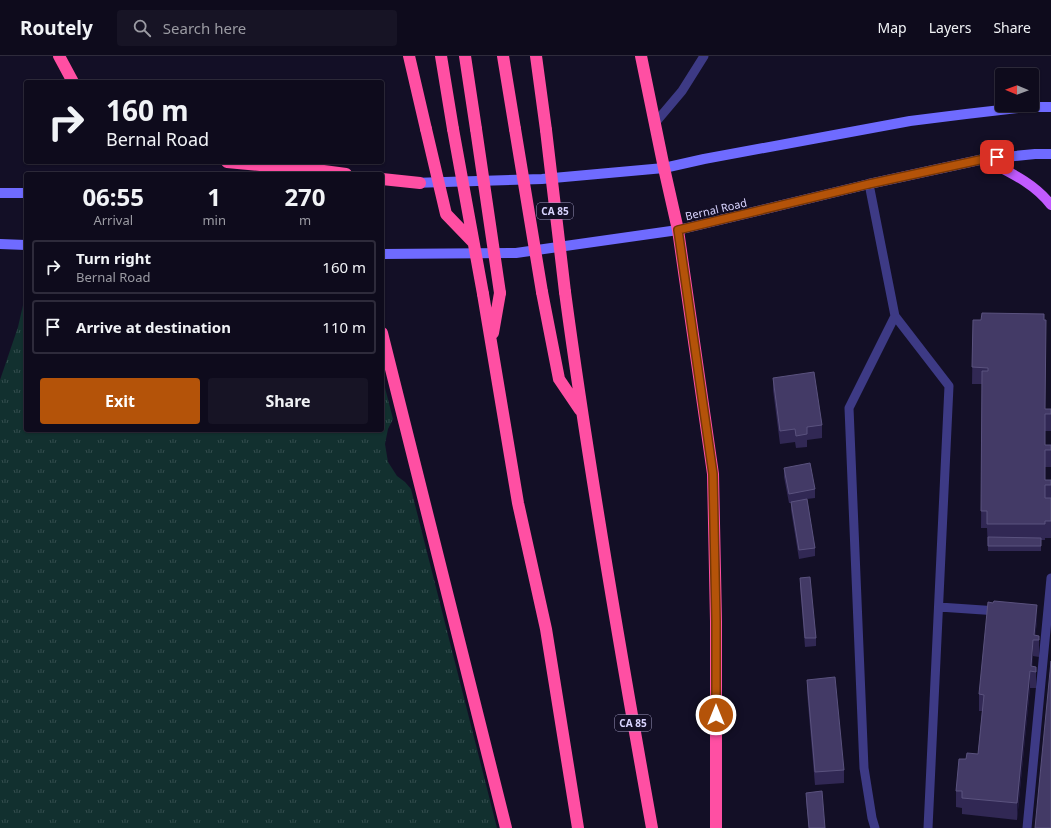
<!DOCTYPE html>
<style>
:root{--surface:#0e0b1c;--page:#171425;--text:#f1f3f6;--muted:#9b9ba3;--line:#2e2b3b;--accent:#b45309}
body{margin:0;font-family:"Noto Sans",sans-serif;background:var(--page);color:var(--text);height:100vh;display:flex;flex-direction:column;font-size:15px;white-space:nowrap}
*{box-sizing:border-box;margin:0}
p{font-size:13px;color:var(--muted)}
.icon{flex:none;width:22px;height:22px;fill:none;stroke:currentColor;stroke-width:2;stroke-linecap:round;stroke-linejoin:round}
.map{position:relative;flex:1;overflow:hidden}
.details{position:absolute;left:24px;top:116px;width:360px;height:260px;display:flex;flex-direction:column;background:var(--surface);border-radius:4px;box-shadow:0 1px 3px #0004,0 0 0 1px var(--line)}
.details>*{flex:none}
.banner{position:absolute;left:24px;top:24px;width:360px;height:84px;border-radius:4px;box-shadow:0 1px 3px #0004,0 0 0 1px var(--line);background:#0e0b1c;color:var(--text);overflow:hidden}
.needle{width:26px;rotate:271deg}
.buttons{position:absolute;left:995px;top:12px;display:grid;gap:8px}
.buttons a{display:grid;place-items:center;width:44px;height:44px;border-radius:4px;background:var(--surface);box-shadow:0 1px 3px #0004,0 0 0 1px var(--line);font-size:20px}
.pin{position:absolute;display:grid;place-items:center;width:34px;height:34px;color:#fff;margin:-17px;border-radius:8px;box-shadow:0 2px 6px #0006}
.me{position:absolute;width:44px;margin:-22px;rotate:0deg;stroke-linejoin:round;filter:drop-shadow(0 0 3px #0008)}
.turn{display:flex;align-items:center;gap:14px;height:84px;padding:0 16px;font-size:18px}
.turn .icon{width:52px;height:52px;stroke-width:2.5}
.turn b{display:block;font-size:28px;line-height:34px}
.eta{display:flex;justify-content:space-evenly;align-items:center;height:68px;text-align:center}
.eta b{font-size:24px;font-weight:700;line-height:28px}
.action{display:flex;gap:8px;margin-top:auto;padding:8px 16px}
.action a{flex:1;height:46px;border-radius:4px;background:var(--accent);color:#fff;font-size:16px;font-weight:700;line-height:46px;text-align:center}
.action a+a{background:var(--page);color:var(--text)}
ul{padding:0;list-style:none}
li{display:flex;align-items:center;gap:12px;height:54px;margin:0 8px 6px;padding:0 8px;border:2px solid var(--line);border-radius:4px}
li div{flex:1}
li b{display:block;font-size:15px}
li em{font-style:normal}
header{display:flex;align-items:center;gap:24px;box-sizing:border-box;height:56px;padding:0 20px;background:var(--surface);border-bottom:1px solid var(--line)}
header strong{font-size:19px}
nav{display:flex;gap:22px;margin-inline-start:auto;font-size:14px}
.search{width:280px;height:36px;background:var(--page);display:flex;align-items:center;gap:10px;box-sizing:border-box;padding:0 14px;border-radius:4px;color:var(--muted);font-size:15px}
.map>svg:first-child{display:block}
.grass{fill:url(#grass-tufts)}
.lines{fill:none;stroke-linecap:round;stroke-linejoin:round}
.service{stroke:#3d3a85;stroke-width:9}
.secondary{stroke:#6f6bff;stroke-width:10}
.primary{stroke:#c25bff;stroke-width:10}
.motorway{stroke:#ff4fa3;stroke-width:12}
.motorway-bridge{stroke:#ff4fa3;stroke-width:12}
.wall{fill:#312854}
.shaded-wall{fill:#1d163a}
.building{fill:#433a66;stroke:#5a527e}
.route-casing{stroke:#753606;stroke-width:10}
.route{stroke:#b45309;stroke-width:7}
.labels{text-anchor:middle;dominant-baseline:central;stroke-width:4;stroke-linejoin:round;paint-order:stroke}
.shield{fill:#130f26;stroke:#9e99be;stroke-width:1}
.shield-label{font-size:10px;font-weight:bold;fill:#d9d4ff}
.street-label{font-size:11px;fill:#d9d4ff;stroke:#130f26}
</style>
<header>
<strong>Routely</strong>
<div class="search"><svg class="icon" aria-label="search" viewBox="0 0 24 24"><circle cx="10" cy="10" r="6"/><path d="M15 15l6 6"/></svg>Search here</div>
<nav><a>Map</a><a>Layers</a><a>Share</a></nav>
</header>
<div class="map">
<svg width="1051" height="772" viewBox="0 0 1051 772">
<defs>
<pattern id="grass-tufts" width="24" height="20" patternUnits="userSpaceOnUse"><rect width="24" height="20" fill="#12302f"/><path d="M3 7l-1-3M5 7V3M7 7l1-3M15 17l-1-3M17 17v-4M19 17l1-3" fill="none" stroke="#344d4e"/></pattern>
</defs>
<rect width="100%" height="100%" fill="#130f26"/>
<!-- grass -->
<path class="grass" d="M26,236V374H382V320L393,363L388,373L385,388L388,406L397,420L405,426L411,433L497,772H0V324L18,271Z"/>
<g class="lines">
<!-- service -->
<path class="service" d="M655,67L682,35L704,0
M869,128L895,260L849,352L864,712L872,762L875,772
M895,260L949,330L928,772
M939,551L998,555
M1027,772L1051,522"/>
<!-- secondary -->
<path class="secondary" d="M412,127L542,123L664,112L704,103L910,65L966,58L1027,51H1051
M0,137H26
M0,188L26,189
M382,198L516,197L678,174L869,128L984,103L1035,98H1051"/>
<!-- primary -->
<path class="primary" d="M984,103C1009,116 1034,127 1051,149"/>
<!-- motorway -->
<path class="motorway" d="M59,0L73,26
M409,0L426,73
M441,0L453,73
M465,0L476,73
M503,0L515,73
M536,0L546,74
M641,0L664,112L678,174L713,418L716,565V772
M227,106L316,114L346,118
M382,123L420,127
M542,236L559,323L580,354
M565,236C589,415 620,594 652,772
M483,238L518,447L546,573L578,772
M382,277L506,772
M493,277L500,237"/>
<!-- motorway-bridge -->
<path class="motorway-bridge" d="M426,73L446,158L473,186
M453,73L483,238
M476,73L500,237
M515,73L542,236
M546,74L565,236"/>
</g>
<!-- wall -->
<path class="wall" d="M973,264L1045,353L1051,358V375H1045V389H1051V411H1045V424H1051V482H1045V484H1041V495H988L987,472H981L982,328H972Z
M773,322L822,369V382L807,384V391L796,392L795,386L780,388L773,334Z
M784,412L815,433V442L807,443L815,492V500L799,503L791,454V447H789L784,421Z
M800,522L816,582V590L805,591L800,531Z
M1037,566L1035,579L1039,580V601L1033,600L1032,610L1036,611V632H1030L1017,764L962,758V752L956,751V735L966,703L978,698L982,655H979V638Z
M807,624L844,714V727L815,729L807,636Z
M806,737L825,772H809L806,746Z"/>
<!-- shaded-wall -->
<path class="shaded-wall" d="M1037,549V566L1035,584L1034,579Z
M1033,584V600L1032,615L1031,610Z
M1030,615V632L1017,764V747Z"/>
<!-- building -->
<path class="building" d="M982,257L1044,258V264H1046L1045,353H1051V358H1045V389H1051V394H1045V424H1051V429H1045V442H1051V465H1045V468H987V455H981L982,315H988V312L972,311L973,264H981Z
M814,316L822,369L807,371V378L796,380L795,373L780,375L773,322Z
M810,407L815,433L789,438L784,412Z
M807,443L815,492L799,494L791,446Z
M988,481L1041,482V490H988Z
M810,521L816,582H805L800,522Z
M994,545L1037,549L1034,579L1039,580V584H1033L1031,610L1036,611V616L1030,615L1017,747L962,742V735H956L959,703H966L967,697L978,698L984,639L979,638L988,546L993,547Z
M1051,605V772H1035Z
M835,621L844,714L815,716L807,624Z
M822,735L825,772H809L806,737Z"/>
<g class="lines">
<defs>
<path id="route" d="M716,659V565L713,418L678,174L869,128L984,103L997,101"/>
</defs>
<!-- route casing -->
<use href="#route" class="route-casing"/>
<!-- route -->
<use href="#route" class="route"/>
</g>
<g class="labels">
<!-- shield labels -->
<g class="shield">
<rect x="537" y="147" width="36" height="16" rx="3"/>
<rect x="615" y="659" width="36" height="16" rx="3"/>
</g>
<g class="shield-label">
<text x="555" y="155">CA 85</text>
<text x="633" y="667">CA 85</text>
</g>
<!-- street labels -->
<g class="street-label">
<text transform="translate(716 153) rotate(-13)">Bernal Road</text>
</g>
</g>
</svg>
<div class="buttons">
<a><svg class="needle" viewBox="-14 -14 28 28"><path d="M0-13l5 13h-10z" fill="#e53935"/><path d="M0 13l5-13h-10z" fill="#9b9ba3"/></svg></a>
</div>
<div class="pin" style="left:997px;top:101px;background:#d93025"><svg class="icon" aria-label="arrive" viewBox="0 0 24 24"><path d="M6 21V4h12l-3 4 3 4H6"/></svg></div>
<svg class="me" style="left:716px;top:659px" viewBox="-20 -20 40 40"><circle r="17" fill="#b45309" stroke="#fff" stroke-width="3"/><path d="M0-11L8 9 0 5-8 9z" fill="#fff"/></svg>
<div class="banner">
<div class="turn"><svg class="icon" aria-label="right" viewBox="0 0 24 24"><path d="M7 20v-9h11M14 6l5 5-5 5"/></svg><div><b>160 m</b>Bernal Road</div></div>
</div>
<section class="details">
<div class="eta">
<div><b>06:55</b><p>Arrival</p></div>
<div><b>1</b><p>min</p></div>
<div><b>270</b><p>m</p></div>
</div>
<ul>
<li><svg class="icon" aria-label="right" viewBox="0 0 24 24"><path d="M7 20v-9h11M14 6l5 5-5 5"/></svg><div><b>Turn right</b><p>Bernal Road</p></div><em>160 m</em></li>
<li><svg class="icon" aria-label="arrive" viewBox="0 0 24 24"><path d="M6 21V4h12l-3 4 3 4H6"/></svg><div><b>Arrive at destination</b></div><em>110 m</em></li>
</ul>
<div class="action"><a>Exit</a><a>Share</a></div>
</section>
</div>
